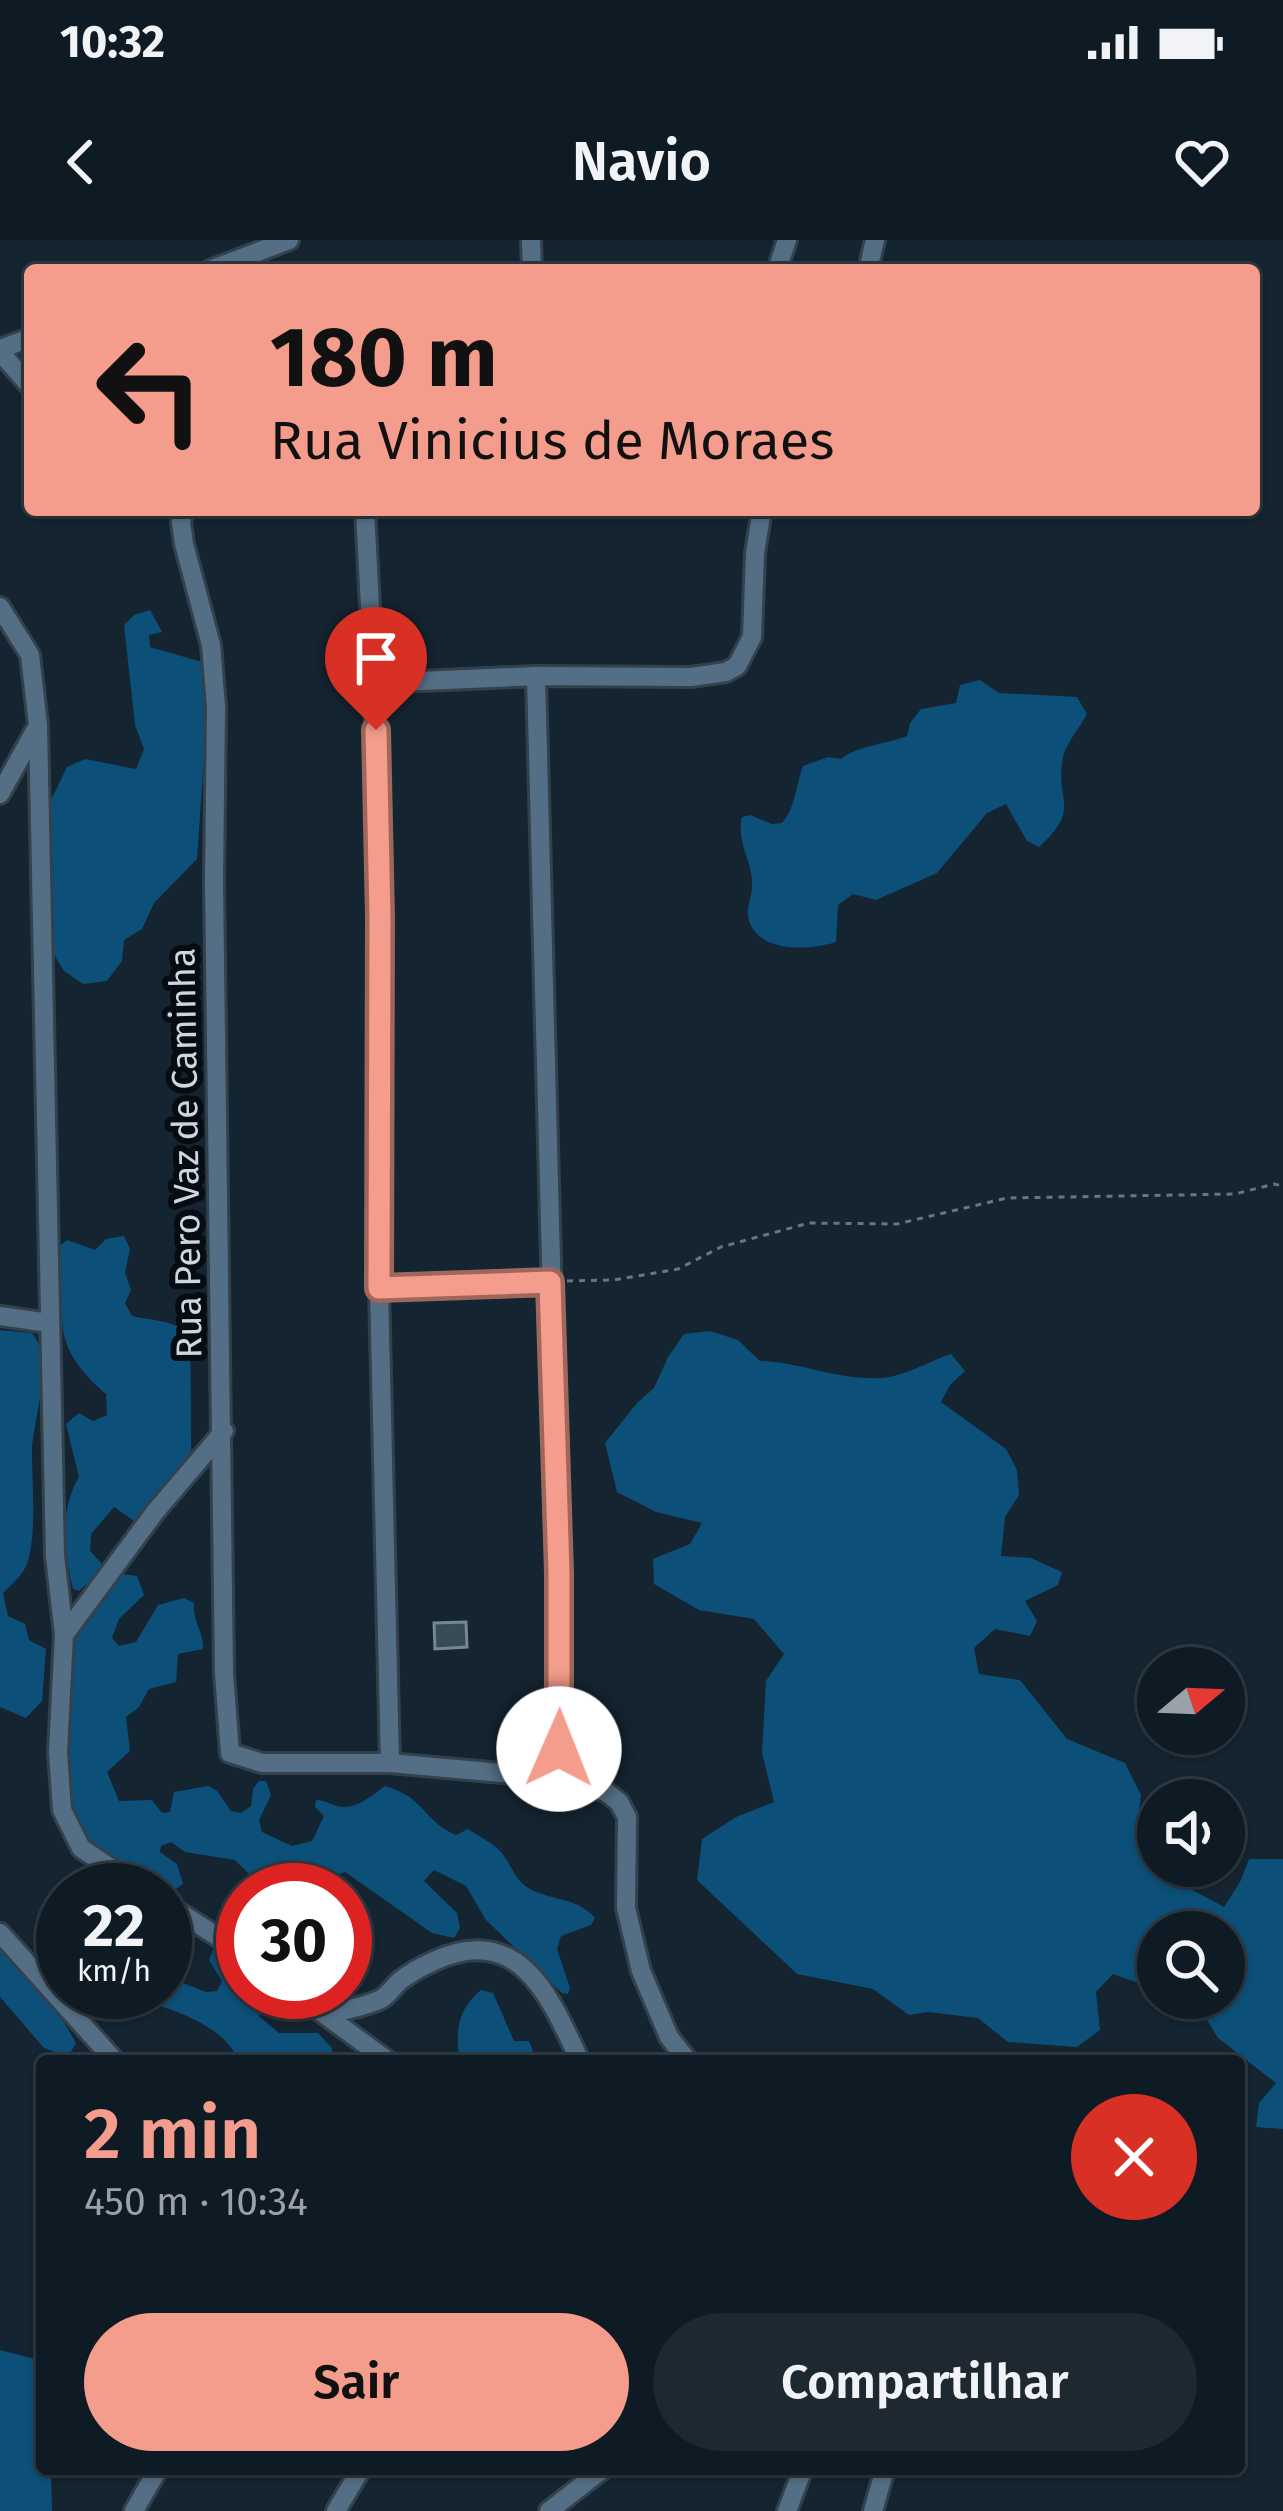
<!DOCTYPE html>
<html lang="pt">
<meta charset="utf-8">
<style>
:root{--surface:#0f1b24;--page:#1d2831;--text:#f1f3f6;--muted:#9ba1a6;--line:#2f3941;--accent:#f49d8c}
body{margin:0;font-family:"Fira Sans",sans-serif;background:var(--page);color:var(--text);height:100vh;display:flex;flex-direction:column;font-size:45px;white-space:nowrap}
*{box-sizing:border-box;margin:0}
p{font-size:39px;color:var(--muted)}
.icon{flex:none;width:66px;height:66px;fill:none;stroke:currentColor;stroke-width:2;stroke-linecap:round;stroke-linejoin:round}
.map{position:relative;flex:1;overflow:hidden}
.drawer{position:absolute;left:36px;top:1815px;width:1209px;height:420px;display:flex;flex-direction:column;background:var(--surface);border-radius:12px;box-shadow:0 3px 9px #0004,0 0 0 3px var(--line)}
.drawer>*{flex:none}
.banner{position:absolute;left:24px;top:24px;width:1236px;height:252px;border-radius:12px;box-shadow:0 3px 9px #0004,0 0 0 3px var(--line);background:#f49d8c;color:#111;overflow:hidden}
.needle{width:78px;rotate:71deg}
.tools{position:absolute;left:1137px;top:1407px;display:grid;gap:24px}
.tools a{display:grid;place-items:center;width:108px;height:108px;border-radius:50%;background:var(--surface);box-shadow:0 3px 9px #0004,0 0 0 3px var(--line);font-size:60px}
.speed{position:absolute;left:36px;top:1623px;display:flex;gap:24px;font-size:60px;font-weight:700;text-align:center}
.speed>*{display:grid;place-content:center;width:156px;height:156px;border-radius:50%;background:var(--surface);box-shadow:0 3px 9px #0004,0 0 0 3px var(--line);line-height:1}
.speed small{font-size:30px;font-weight:400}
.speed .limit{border:18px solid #d22;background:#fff;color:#111}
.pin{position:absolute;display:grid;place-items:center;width:102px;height:102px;color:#fff;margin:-123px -51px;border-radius:50% 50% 50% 0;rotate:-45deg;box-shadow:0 0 12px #0007}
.pin .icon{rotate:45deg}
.me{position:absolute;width:132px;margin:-66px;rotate:1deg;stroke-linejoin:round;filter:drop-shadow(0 0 9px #0008)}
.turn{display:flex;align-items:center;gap:42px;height:252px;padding:0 48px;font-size:54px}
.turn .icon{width:156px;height:156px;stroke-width:2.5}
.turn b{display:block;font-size:84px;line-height:102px}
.round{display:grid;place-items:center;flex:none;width:126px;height:126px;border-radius:63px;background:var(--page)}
.summary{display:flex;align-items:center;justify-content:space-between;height:204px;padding:0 48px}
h1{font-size:72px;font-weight:600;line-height:90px;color:var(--accent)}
.action{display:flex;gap:24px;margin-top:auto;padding:24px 48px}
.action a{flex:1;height:138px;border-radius:72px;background:var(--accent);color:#111;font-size:48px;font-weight:600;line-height:138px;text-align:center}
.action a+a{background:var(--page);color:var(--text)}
.status{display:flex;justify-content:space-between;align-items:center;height:84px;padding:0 60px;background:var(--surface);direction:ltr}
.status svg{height:33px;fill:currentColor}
header{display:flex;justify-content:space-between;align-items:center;height:156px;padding:0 48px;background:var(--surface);font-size:54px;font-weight:600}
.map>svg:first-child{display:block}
.green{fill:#0c4f78}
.building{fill:#3a4b58;stroke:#748796;stroke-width:3}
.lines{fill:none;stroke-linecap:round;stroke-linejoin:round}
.minor-casing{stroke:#32414c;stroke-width:24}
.path{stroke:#697681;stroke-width:3;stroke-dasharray:6 6;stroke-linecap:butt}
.minor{stroke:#546f85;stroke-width:18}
.route-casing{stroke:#9f665b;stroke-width:30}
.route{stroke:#f49d8c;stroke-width:21}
.labels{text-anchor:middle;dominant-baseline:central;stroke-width:12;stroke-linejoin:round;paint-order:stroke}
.street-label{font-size:36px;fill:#cdd7e0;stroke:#060c12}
</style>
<div class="status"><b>10:32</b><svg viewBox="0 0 49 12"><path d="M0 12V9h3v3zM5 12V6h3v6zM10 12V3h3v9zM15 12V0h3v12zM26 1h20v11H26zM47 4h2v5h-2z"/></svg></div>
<header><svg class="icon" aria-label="back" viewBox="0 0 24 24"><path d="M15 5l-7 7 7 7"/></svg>Navio<svg class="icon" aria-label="heart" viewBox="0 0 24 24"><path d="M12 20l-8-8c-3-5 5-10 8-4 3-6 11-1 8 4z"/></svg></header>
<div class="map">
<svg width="1283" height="2271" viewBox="0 0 1283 2271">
<rect width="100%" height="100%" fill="#142430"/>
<!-- green -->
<path class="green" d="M150,370L162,392L149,395L150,407L202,422L208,461L197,619L154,663L142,689L124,700L122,721L107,741L83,744L64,731L51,710L50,562L67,527L85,519L136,529L144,509L135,485L124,385L134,375Z
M980,440L999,453L1077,457L1087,474C1080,487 1066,504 1063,517C1054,563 1083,566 1039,607L1027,601L1006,564L987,573L937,633L876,660L853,654L838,665L836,702C810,710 761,714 749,681C745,668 753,655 752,643C752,620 736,603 742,577L750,575L772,584L782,583C795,569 796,545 803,526L828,517L841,519C857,506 886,504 907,496L910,483L921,469L956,463L960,445Z
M124,996L130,1009L125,1032L131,1050L125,1063L132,1076C147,1080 176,1080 186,1093C194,1104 189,1193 192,1216L134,1281L114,1267L91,1294L90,1311L105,1327L79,1351L73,1349C64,1312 59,1270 79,1237L66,1184L79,1173L93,1181L107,1175L106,1154C44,1100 69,1079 57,1008L67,1000L95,1010L106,999Z
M0,1090L32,1093C56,1122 32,1180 32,1212C32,1243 37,1295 27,1324C23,1335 11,1345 3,1353L8,1376L25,1384L29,1400L46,1409L42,1461L26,1478L0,1467Z
M710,1091L738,1100L760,1121C801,1122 839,1141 881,1138C903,1137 930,1121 951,1114L965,1131L950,1145L941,1162L1006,1209L1017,1230L1019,1255L1005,1277L1001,1316L1031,1318L1062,1332L1058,1345L1025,1361L1037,1381L1030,1396L995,1389L974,1408L979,1434L1020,1440L1067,1499L1125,1523L1141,1555L1138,1582L1158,1599V1626H1179L1189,1648L1224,1667L1240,1642L1249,1619H1283V1889L1256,1887L1259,1863L1276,1843L1218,1798L1201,1770L1175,1758H1224V1692H1158V1750L1113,1734L1096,1752L1100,1790L1077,1807L1008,1802L978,1778L928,1772L909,1775L873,1749L797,1734L697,1640L702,1599L736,1577L774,1562L762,1513L766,1441L784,1414L754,1379L699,1370L654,1344L653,1319L690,1304L702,1283L656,1272L617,1252L605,1203L637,1163L654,1148L668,1117L684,1094Z
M122,1334L137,1336L144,1355L119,1379L112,1398L119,1406L136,1402L158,1365L184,1358L194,1363C192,1381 204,1392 203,1409L178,1414L176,1442L149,1449L139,1467L126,1477L130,1511L107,1532L119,1561L152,1560L162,1573L170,1572L174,1552L208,1546L217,1551L231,1571L241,1573L251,1566L253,1549L259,1541H266L271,1555L259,1580L262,1592L292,1606L312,1601L324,1576L315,1567L316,1560C324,1560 330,1564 337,1566C355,1571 371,1556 385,1546C425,1557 423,1581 456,1595L468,1589C478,1596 493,1603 501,1612C512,1625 515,1642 532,1650C555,1661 578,1658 595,1678L591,1685L561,1696L557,1709L570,1748L568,1754L562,1753L486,1680L466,1646L434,1630L424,1641L457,1673L460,1688L454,1698L432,1693L345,1632C291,1653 278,1664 235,1620L185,1612L171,1602L161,1606L160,1612L177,1624L183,1644L170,1653C138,1636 100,1619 79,1588C63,1563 63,1433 73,1403C81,1378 106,1354 122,1334Z
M0,1709L62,1779L76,1803L68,1817L44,1808L0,1757Z
M224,1709L243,1722V1752H259V1776L279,1793H318L332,1808L331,1821H238C225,1780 151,1763 114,1752H165V1736L206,1752L217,1751L222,1741L209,1720L213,1710Z
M481,1750L493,1753L514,1801H529L533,1811L524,1821H460C455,1791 457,1770 481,1750Z
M0,2110L42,2121V2229H51L52,2271H0Z"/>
<!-- building -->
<path class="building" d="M466,1382L467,1407L435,1409L434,1383Z"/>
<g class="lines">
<defs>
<path id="minor" d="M531,0L532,30
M210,30L289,0
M777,30L787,0
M868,30L875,0
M0,109L30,98
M0,112L30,146
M184,270L181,282L184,304L211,405L216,467L214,641L224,1433L230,1513L262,1523H390L557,1538L606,1552L619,1562L627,1577L626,1668L641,1731L669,1797L688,1821
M365,270L374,443L380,677L379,1048L390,1523
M0,367L30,415L38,485L55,1316L64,1395L58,1512L62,1570L81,1608L143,1650
M536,436L559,1333L557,1538
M374,443L536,436L691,437L726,432L737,426L752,397L755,313L762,270
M0,554L36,489
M379,1048L550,1042
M0,1076L49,1083
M64,1395L155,1272L224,1191
M165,1663L243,1713
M0,1693L115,1821
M294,1752L388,1821
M327,1774C344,1770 365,1767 381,1759C389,1755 394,1745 401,1740C410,1733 423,1726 434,1721C520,1682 550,1757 580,1821
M134,2271L158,2229
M336,2271L361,2229
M549,2271L603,2229
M787,2271L803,2229
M873,2271L885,2229"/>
</defs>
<!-- minor casing -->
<use href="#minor" class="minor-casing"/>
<!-- path -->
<path class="path" d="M567,1041L613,1040L678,1029L721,1007L809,983L897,984L1007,958L1235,954L1274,944L1283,946"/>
<!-- minor -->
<use href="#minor" class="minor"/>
</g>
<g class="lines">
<defs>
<path id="route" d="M376,490L380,677L379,1048L550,1042L559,1333V1509"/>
</defs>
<!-- route casing -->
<use href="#route" class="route-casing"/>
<!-- route -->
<use href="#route" class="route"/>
</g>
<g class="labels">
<!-- street labels -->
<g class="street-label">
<text transform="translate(186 913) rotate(-91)">Rua Pero Vaz de Caminha</text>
</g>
</g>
</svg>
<div class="tools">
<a><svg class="needle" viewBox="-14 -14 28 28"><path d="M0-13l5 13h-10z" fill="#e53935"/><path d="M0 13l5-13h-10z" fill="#9ba1a6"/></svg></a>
<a><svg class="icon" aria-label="sound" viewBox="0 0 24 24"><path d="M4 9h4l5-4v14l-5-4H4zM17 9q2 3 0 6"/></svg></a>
<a><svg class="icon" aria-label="search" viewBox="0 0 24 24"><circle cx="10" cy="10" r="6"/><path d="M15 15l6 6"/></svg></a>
</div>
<div class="speed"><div>22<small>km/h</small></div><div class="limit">30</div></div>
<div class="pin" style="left:376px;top:490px;background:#d93025"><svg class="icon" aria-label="arrive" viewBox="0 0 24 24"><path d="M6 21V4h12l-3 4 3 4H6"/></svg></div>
<svg class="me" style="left:559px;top:1509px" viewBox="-20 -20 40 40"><circle r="19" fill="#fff"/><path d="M0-13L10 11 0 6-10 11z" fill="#f49d8c"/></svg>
<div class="banner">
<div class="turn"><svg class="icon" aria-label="left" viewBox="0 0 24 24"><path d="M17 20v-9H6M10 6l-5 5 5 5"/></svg><div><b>180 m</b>Rua Vinicius de Moraes</div></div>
</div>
<section class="drawer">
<div class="summary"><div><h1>2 min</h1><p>450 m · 10:34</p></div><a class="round" style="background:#d93025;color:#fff"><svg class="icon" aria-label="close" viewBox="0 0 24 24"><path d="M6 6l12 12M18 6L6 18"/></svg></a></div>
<div class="action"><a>Sair</a><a>Compartilhar</a></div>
</section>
</div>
